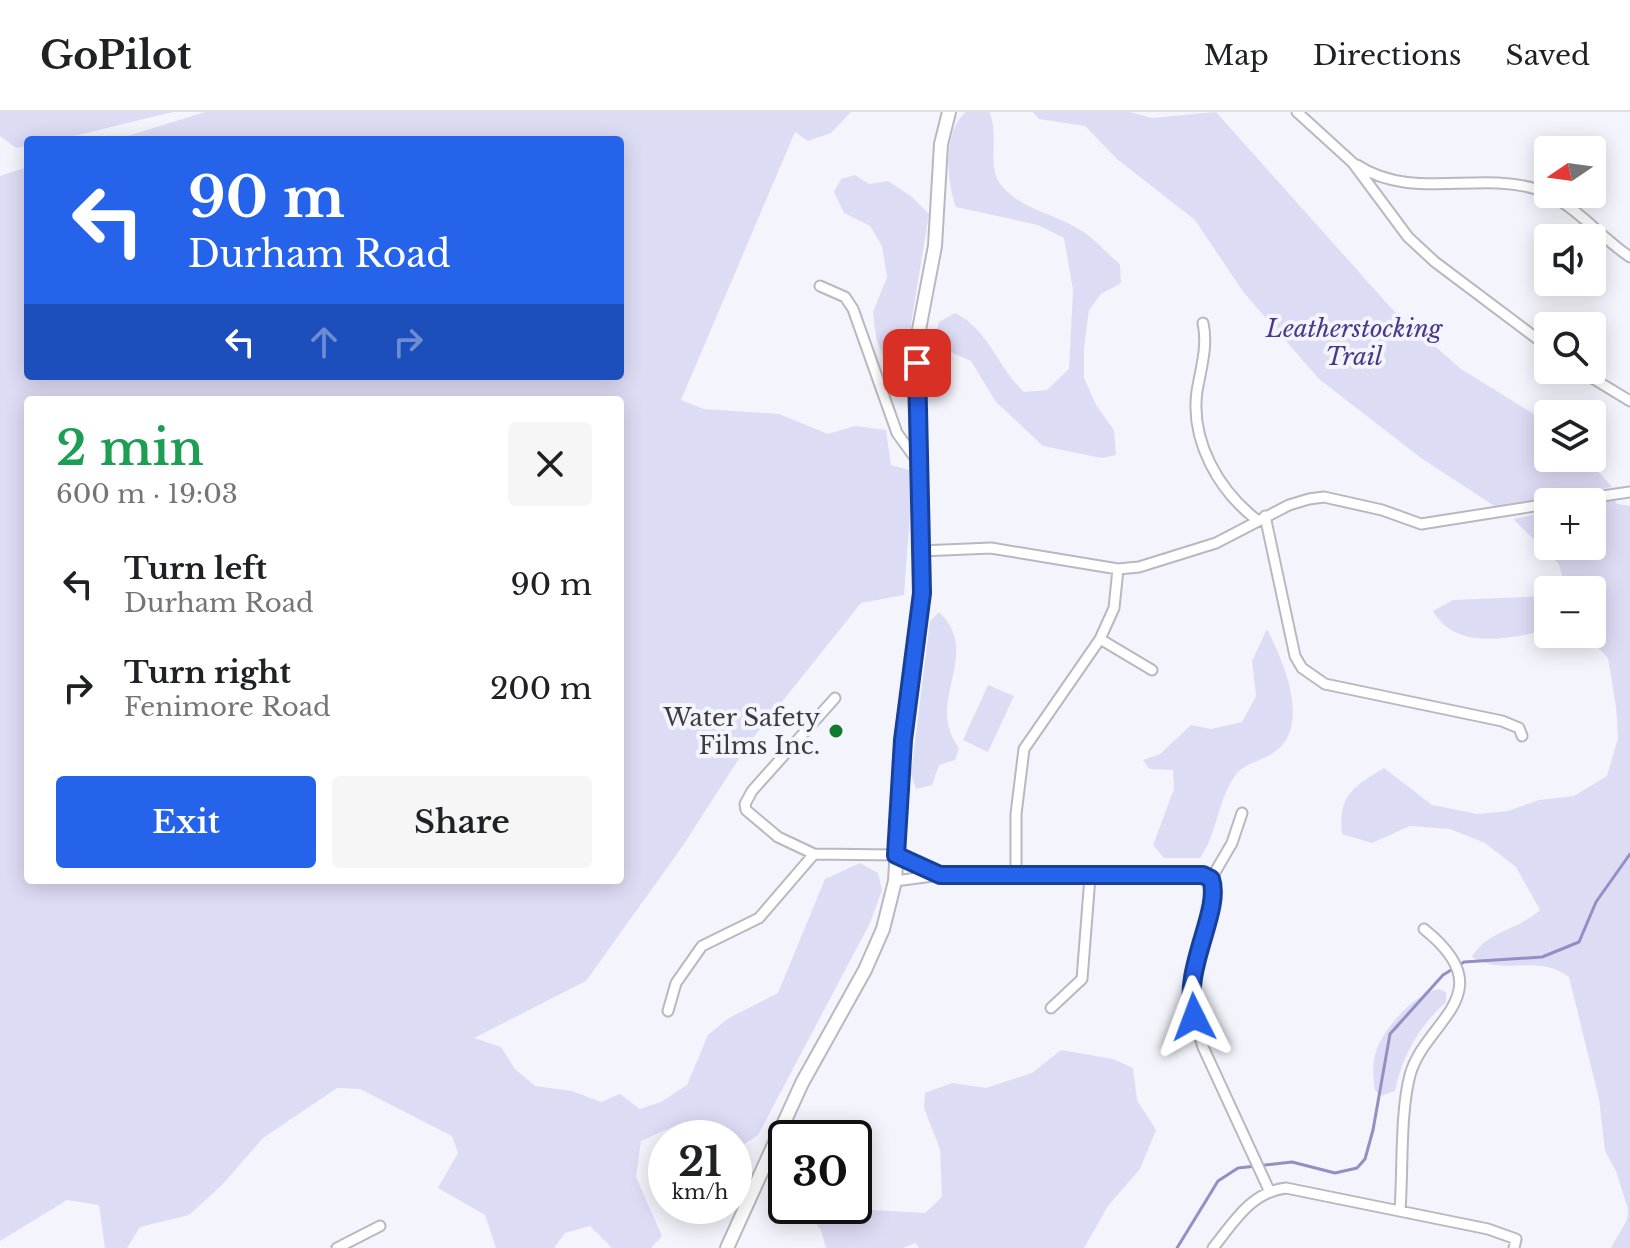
<!DOCTYPE html>
<meta charset="utf-8">
<style>
:root{--surface:#fff;--page:#f6f6f6;--text:#202124;--muted:#757577;--line:#e0e0e0;--accent:#2563eb}
body{margin:0;font-family:"Libre Baskerville",serif;background:var(--page);color:var(--text);height:100vh;display:flex;flex-direction:column;font-size:30px;white-space:nowrap}
*{box-sizing:border-box;margin:0}
p{font-size:26px;color:var(--muted)}
.icon{flex:none;width:44px;height:44px;fill:none;stroke:currentColor;stroke-width:2;stroke-linecap:round;stroke-linejoin:round}
.map{position:relative;flex:1;overflow:hidden}
.drawer{position:absolute;left:24px;top:284px;width:600px;height:488px;display:flex;flex-direction:column;background:var(--surface);border-radius:8px;box-shadow:0 4px 20px #0003}
.drawer>*{flex:none}
.hud{position:absolute;left:24px;top:24px;width:600px;height:244px;border-radius:8px;box-shadow:0 4px 20px #0003;background:#2563eb;color:#fff;overflow:hidden}
.needle{width:52px;rotate:257deg}
.buttons{position:absolute;left:1534px;top:24px;display:grid;gap:16px}
.buttons a{display:grid;place-items:center;width:72px;height:72px;border-radius:8px;background:var(--surface);box-shadow:0 4px 20px #0003;font-size:40px}
.speed{position:absolute;left:648px;top:1008px;display:flex;gap:16px;font-size:40px;font-weight:700;text-align:center}
.speed>*{display:grid;place-content:center;width:104px;height:104px;border-radius:50%;background:var(--surface);box-shadow:0 4px 20px #0003;line-height:1}
.speed small{font-size:20px;font-weight:400}
.speed .limit{border:4px solid #111;border-radius:12px;background:#fff;color:#111}
.pin{position:absolute;display:grid;place-items:center;width:68px;height:68px;color:#fff;margin:-34px;border-radius:16px;box-shadow:0 4px 12px #0006}
.me{position:absolute;width:88px;margin:-44px;rotate:357deg;stroke-linejoin:round;filter:drop-shadow(0 0 6px #0008)}
.turn{display:flex;align-items:center;gap:28px;height:168px;padding:0 32px;font-size:36px}
.turn .icon{width:104px;height:104px;stroke-width:2.5}
.turn b{display:block;font-size:56px;line-height:68px}
.lanes{display:flex;align-items:center;height:76px;padding:0 32px;background:#0003;justify-content:center;gap:40px;direction:ltr}
.lanes .off{opacity:.35}
.round{display:grid;place-items:center;flex:none;width:84px;height:84px;border-radius:8px;background:var(--page)}
.headline{display:flex;align-items:center;justify-content:space-between;height:136px;padding:0 32px}
h1{font-size:48px;font-weight:600;line-height:60px;color:#1e9e55}
.button{display:flex;gap:16px;margin-top:auto;padding:16px 32px}
.button a{flex:1;height:92px;border-radius:8px;background:var(--accent);color:#fff;font-size:32px;font-weight:600;line-height:92px;text-align:center}
.button a+a{background:var(--page);color:var(--text)}
ul{padding:0;list-style:none}
li{display:flex;align-items:center;gap:24px;height:104px;padding:0 32px}
li div{flex:1}
li b{display:block;font-size:30px}
li em{font-style:normal}
header{display:flex;align-items:center;gap:48px;box-sizing:border-box;height:112px;padding:0 40px;background:var(--surface);border-bottom:2px solid var(--line)}
header strong{font-size:38px}
nav{display:flex;gap:44px;margin-inline-start:auto;font-size:28px}
.map>svg:first-child{display:block}
.green{fill:#dddcf5;fill-rule:evenodd}
.lines{fill:none;stroke-linecap:round;stroke-linejoin:round}
.stream{stroke:#948fc3;stroke-width:3}
.street-casing{stroke:#b9b8c0;stroke-width:13}
.secondary-casing{stroke:#b9b8c0;stroke-width:16}
.street{stroke:#fff;stroke-width:9}
.secondary{stroke:#fff;stroke-width:12}
.route-casing{stroke:#184099;stroke-width:20}
.route{stroke:#2563eb;stroke-width:14}
.poi-dot{fill:#117a2d;stroke:#f4f4fc;stroke-width:3}
.labels{text-anchor:middle;dominant-baseline:central;stroke-width:8;stroke-linejoin:round;paint-order:stroke}
.park-label{font-size:24px;font-style:italic;fill:#48378b;stroke:#f4f4fc}
.poi-label{font-size:24px;fill:#3c3c3f;stroke:#f4f4fc;text-anchor:end}
</style>
<header>
<strong>GoPilot</strong>
<nav><a>Map</a><a>Directions</a><a>Saved</a></nav>
</header>
<div class="map">
<svg width="1630" height="1136" viewBox="0 0 1630 1136">
<rect width="100%" height="100%" fill="#f4f4fc"/>
<!-- green -->
<path class="green" d="M0,0H173L57,28H28V34L16,36L0,24Z
M205,0H851L831,21L808,29L795,20L681,288L704,297L779,302L828,322L855,314L886,318L891,353L913,359L904,483L861,491L749,631L682,735L586,869L474,926L501,935L515,957L535,974L572,979L601,990L620,982L640,997L661,990L687,973L708,923L729,906L778,881L825,767L860,751L878,761L882,778L870,811L758,1023L739,1036L734,1034V1026H718L679,1012L641,1029L636,1065L662,1124L651,1136H612L590,1114L565,1121L554,1136H496L485,1103L438,1076L458,1041L452,1024L360,977L337,976L263,1026L222,1073L189,1103L140,1115L127,1136H105L99,1093L67,1088L0,1129V64L28,55V264H620V28H115ZM28,288H620V768H28Z
M966,0H989C1000,20 986,54 1001,73C1021,98 1057,102 1082,119C1096,128 1107,142 1120,152L1121,171L1101,182L1089,198L1084,236V266L1096,293L1114,318L1116,343L1101,346L1043,334L996,290L971,249L939,235L935,225L939,210L955,201C989,218 996,253 1024,280L1047,278L1069,257L1073,178L1064,126L1038,113L956,95C946,69 943,19 966,0Z
M1033,0H1130L1152,6L1216,0L1392,197L1461,257L1548,311V346H1586L1612,375L1496,395L1421,346L1319,267L1244,181L1195,108L1117,47L1085,14L1039,7Z
M855,63L869,72L888,69L912,85L929,102L911,212L906,279L896,281L876,225L873,200L887,165L882,134L870,114L844,101L834,80L841,67Z
M1614,387L1617,392L1630,394V1136H1611L1627,1108L1628,1097L1616,1059L1605,1039L1599,987L1569,865C1536,841 1506,865 1472,845C1486,819 1519,818 1540,798L1516,755L1485,731L1450,717L1410,714L1372,731L1342,722C1338,683 1353,675 1384,656L1432,693L1477,702L1508,699L1539,688L1574,684L1607,664L1618,626L1616,595L1608,546L1585,522H1592V478H1566L1559,452L1513,407L1548,400V434H1592V391Z
M1548,484V517C1512,527 1455,539 1433,499L1453,488Z
M939,500C984,543 923,588 959,636L955,648L939,653L932,673L916,677L911,662L930,509Z
M1267,517C1283,549 1313,615 1273,641C1259,650 1242,651 1233,667C1217,692 1217,722 1200,746H1164L1153,733L1174,677L1173,658L1149,657L1143,648L1160,642L1191,613L1211,617L1242,610L1256,584L1252,549Z
M988,573L1014,584L988,640L963,628Z
M1439,877L1446,880V890C1418,916 1403,942 1395,979L1381,984L1375,979C1373,967 1372,951 1376,939C1383,917 1416,880 1439,877Z
M1061,938L1113,947L1133,956L1137,988L1156,1018L1140,1057L1108,1094L1084,1136H919L915,1131L903,1136H826L821,1118L802,1094L925,1101L942,1085L940,1037L924,996L925,981L952,971L986,976L1032,961Z"/>
<g class="lines">
<!-- stream -->
<path class="stream" d="M1177,1136L1218,1069L1238,1056L1292,1050L1335,1061L1357,1056L1365,1047L1373,1018L1390,922L1443,863L1464,850L1542,845L1579,830L1596,790L1630,742"/>
<defs>
<path id="street" d="M1297,0L1353,51L1408,125L1435,150L1548,235
M1357,53C1412,89 1477,59 1536,77C1571,88 1600,125 1630,145
M820,174L845,185L853,197L897,321L918,350
M1203,211C1208,234 1201,256 1197,279C1190,329 1219,379 1257,408
M1579,258L1630,289
M1561,390L1630,380
M1265,404L1295,544L1302,556L1325,572L1502,609L1519,616L1522,624
M920,439L991,436L1118,457L1139,455L1216,431L1289,393L1309,387L1324,385L1382,398L1421,412L1548,392
M1100,527L1152,558
M835,586L752,679L745,692L746,698L778,725L814,742L896,743L940,763
M1242,701L1232,731L1211,767L1213,783L1192,860L1189,888L1203,935L1269,1078
M1016,763V702L1024,637L1100,527L1114,496L1118,457
M895,769L940,763H1203L1211,767
M1051,896L1082,867L1090,765
M668,899L676,871L702,834L759,806L814,742
M1400,1098C1403,1058 1400,1001 1410,963C1425,908 1505,882 1424,817
M337,1136L380,1114
M1213,1136C1234,1110 1251,1080 1286,1076L1488,1117L1516,1127L1514,1136"/>
<path id="secondary" d="M727,1136L802,971L865,858L883,817L895,769L903,628L922,481L915,279L918,223L935,134L941,32L949,0"/>
</defs>
<!-- street casing -->
<use href="#street" class="street-casing"/>
<!-- secondary casing -->
<use href="#secondary" class="secondary-casing"/>
<!-- street -->
<use href="#street" class="street"/>
<!-- secondary -->
<use href="#secondary" class="secondary"/>
</g>
<g class="lines">
<defs>
<path id="route" d="M917,251L922,481L903,628L896,743L940,763H1203L1211,767C1222,799 1181,857 1194,905"/>
</defs>
<!-- route casing -->
<use href="#route" class="route-casing"/>
<!-- route -->
<use href="#route" class="route"/>
</g>
<!-- markers -->
<circle class="poi-dot" cx="836" cy="619" r="8"/>
<g class="labels">
<!-- park labels -->
<g class="park-label">
<text x="1354" y="216">Leatherstocking<tspan x="1354" dy="28">Trail</tspan></text>
</g>
<!-- poi labels -->
<g class="poi-label">
<text x="820" y="605">Water Safety<tspan x="820" dy="28">Films Inc.</tspan></text>
</g>
</g>
</svg>
<div class="buttons">
<a><svg class="needle" viewBox="-14 -14 28 28"><path d="M0-13l5 13h-10z" fill="#e53935"/><path d="M0 13l5-13h-10z" fill="#757577"/></svg></a>
<a><svg class="icon" aria-label="sound" viewBox="0 0 24 24"><path d="M4 9h4l5-4v14l-5-4H4zM17 9q2 3 0 6"/></svg></a>
<a><svg class="icon" aria-label="search" viewBox="0 0 24 24"><circle cx="10" cy="10" r="6"/><path d="M15 15l6 6"/></svg></a>
<a><svg class="icon" aria-label="layers" viewBox="0 0 24 24"><path d="M12 4l9 5-9 5-9-5zM3 14l9 5 9-5"/></svg></a>
<a>+</a>
<a>−</a>
</div>
<div class="speed"><div>21<small>km/h</small></div><div class="limit">30</div></div>
<div class="pin" style="left:917px;top:251px;background:#d93025"><svg class="icon" aria-label="arrive" viewBox="0 0 24 24"><path d="M6 21V4h12l-3 4 3 4H6"/></svg></div>
<svg class="me" style="left:1194px;top:905px" viewBox="-20 -20 40 40"><path d="M0-17L14 15 0 8-14 15z" fill="#2563eb" stroke="#fff" stroke-width="4"/></svg>
<div class="hud">
<div class="turn"><svg class="icon" aria-label="left" viewBox="0 0 24 24"><path d="M17 20v-9H6M10 6l-5 5 5 5"/></svg><div><b>90 m</b>Durham Road</div></div>
<div class="lanes"><svg class="icon" aria-label="left" viewBox="0 0 24 24"><path d="M17 20v-9H6M10 6l-5 5 5 5"/></svg><svg class="icon off" aria-label="ahead" viewBox="0 0 24 24"><path d="M12 20V5M6 11l6-6 6 6"/></svg><svg class="icon off" aria-label="right" viewBox="0 0 24 24"><path d="M7 20v-9h11M14 6l5 5-5 5"/></svg></div>
</div>
<section class="drawer">
<div class="headline"><div><h1>2 min</h1><p>600 m · 19:03</p></div><a class="round"><svg class="icon" aria-label="close" viewBox="0 0 24 24"><path d="M6 6l12 12M18 6L6 18"/></svg></a></div>
<ul>
<li><svg class="icon" aria-label="left" viewBox="0 0 24 24"><path d="M17 20v-9H6M10 6l-5 5 5 5"/></svg><div><b>Turn left</b><p>Durham Road</p></div><em>90 m</em></li>
<li><svg class="icon" aria-label="right" viewBox="0 0 24 24"><path d="M7 20v-9h11M14 6l5 5-5 5"/></svg><div><b>Turn right</b><p>Fenimore Road</p></div><em>200 m</em></li>
</ul>
<div class="button"><a>Exit</a><a>Share</a></div>
</section>
</div>
